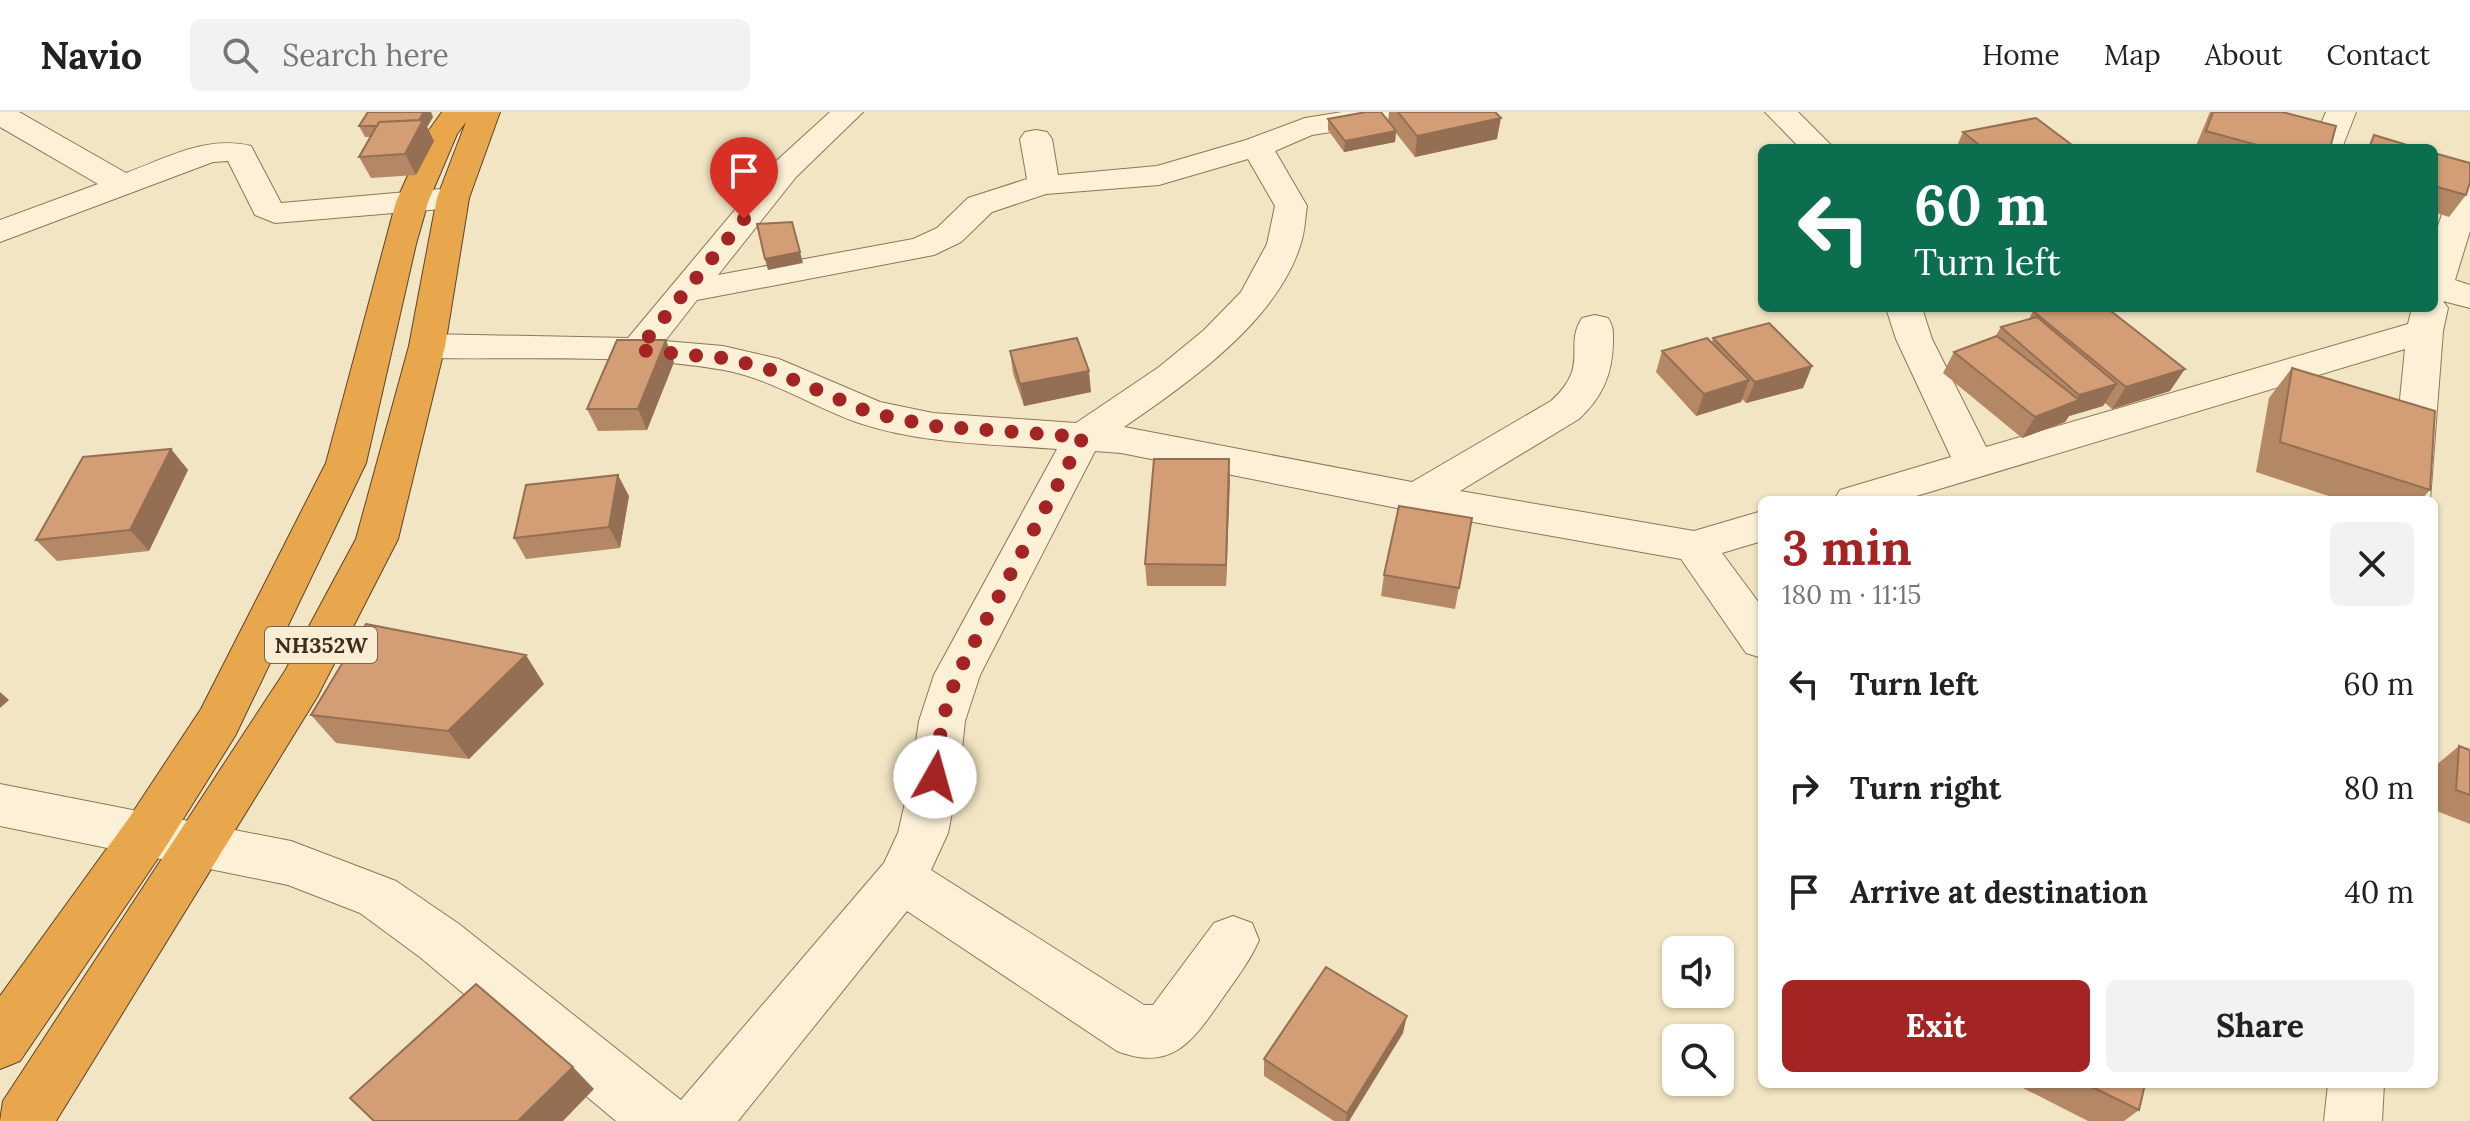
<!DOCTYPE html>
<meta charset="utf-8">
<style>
:root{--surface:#fff;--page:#f2f2f2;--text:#222;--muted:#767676;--line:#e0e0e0;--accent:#a32422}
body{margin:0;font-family:Lora,serif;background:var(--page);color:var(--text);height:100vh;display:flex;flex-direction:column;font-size:30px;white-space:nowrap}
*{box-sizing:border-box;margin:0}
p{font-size:26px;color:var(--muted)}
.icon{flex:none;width:44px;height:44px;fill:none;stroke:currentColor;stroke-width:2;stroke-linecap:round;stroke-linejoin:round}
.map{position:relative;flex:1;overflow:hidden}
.panel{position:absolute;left:1758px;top:384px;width:680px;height:592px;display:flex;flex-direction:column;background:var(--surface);border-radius:12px;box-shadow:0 2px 6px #0004}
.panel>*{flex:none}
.hud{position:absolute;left:1758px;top:32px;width:680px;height:168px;border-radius:12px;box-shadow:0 2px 6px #0004;background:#0b6e4f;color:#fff;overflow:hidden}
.controls{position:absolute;left:1662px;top:824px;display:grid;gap:16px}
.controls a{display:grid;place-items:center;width:72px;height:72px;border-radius:12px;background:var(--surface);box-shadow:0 2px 6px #0004;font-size:40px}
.pin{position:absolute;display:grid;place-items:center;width:68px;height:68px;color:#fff;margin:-82px -34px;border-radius:50% 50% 50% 0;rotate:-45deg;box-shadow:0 0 8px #0007}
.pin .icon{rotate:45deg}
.me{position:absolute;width:88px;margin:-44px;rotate:7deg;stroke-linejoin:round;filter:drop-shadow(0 0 6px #0008)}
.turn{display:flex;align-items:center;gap:28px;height:168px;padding:0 24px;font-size:36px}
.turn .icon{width:104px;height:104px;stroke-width:2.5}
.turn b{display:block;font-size:56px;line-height:68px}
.round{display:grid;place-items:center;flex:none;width:84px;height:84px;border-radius:12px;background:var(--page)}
.headline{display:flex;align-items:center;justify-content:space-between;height:136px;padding:0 24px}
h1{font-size:48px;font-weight:700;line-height:60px;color:var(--accent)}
.cta{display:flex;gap:16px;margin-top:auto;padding:16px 24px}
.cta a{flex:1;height:92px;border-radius:12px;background:var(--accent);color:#fff;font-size:32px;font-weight:700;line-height:92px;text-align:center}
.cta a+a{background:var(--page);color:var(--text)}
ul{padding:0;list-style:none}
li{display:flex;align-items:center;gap:24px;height:104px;padding:0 24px}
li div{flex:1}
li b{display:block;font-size:30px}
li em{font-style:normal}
header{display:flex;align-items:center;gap:48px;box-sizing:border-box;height:112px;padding:0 40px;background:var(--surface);border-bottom:2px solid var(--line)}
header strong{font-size:38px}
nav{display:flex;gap:44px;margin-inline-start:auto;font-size:28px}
.search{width:560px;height:72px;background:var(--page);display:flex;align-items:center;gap:20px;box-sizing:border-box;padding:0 28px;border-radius:12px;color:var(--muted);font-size:30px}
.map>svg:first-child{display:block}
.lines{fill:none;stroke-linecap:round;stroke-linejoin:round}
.minor-casing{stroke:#8e7658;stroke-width:2}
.highway-casing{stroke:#5c432c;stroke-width:2}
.minor{fill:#fcf1d7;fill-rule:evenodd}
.highway{fill:#e8a74d;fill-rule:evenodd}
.wall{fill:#b58865}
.shaded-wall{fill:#946f53}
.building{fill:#d39e76;stroke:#946f53;stroke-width:2}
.route{stroke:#a32422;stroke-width:14;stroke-dasharray:0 25.2}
.labels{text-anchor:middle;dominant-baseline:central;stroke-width:8;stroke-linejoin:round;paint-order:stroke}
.shield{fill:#f8eed3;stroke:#756754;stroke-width:2}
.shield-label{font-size:22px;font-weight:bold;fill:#3d2d1d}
</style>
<header>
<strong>Navio</strong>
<div class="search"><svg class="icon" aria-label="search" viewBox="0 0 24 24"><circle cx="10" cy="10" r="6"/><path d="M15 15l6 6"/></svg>Search here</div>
<nav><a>Home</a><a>Map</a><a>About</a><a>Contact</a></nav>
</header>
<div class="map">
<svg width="2470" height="1009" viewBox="0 0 2470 1009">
<rect width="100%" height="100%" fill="#f2e5c3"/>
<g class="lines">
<defs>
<path id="minor" d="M0,0H19L126,61C167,46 207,23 251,34L281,91L453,76L465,79L469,86L465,93L453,96L275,111L255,103L228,49L213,50L0,130V108L98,72L0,15Z
M830,0H863L796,65L718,163L913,127L937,116L968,86L1027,67L1020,27L1025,20L1036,18L1047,20L1052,27L1058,63L1157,54L1246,28L1305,6L1342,0H1416L1412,6L1401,9L1312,23L1275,39L1307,94C1305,106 1305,119 1301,131C1278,209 1188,271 1124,315L1412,370L1551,289C1591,253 1563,235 1582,206L1595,203L1608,206C1614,215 1613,221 1613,231C1612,264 1602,285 1579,307L1460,379L1694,419L1762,399V429L1722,441L1762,495V546L1746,541L1681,447L1417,400L1121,341L1095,339L980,563L965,609L959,665L948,721L931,758L1144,893H1153L1214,811L1233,804L1252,811L1259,828C1250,849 1236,867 1222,887C1194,927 1173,961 1117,939L907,799L738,1009H616L421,846L360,801L288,773L0,714V672L291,729L396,769L459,812L681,988L884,751L898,721L911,665L919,609L934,563L1057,337C991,332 922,332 859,311C813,295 772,267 724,258C627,241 525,248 427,246L414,242L409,234L414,226L427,222L628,226L774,51ZM1248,47L1275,94L1267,132L1241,180L1204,218L1159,255L1076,311L933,301L880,290L779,247L723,234L665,229L697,188L934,143L961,130L992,100L1046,82L1159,73Z
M1765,0H1798L1834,36H1800Z
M2326,0H2356L2342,36H2310Z
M2470,56V119L2455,168L2470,173V196L2443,189L2448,196L2443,219L2430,388H2390L2405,237L1903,388H1834L1840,378L1951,345L1896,227L1886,196H1922L1932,227L1986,335L2408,212L2412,196H2434V126L2454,66L2459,59Z
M2328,972H2384L2382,1009H2324Z"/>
<path id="highway" d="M442,0H500L469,86L445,234L398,427L317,585L56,1009H0L3,989L285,559L356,427L409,234L437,86L466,10L457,22L428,90L416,132L366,351L235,624L165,736L20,949L0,957V884L129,706L201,597L326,351L396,90L427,21Z"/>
</defs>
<!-- minor casing -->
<use href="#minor" class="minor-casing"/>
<!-- highway casing -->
<use href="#highway" class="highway-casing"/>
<!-- minor -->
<use href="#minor" class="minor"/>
<!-- highway -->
<use href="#highway" class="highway"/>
</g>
<!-- wall -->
<path class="wall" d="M1389,0H1495L1497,27L1415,45L1396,21L1395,30L1344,40L1328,18V7L1388,9Z
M2210,0H2282L2330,36H2195Z
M433,5L427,15L434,29L416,63L371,66L359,45L371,25H365L359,14Z
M1963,20L2076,36H1956Z
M2434,41L2466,83L2449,105L2434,100Z
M2033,199L2170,279L2112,297L2105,291L2103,294L2069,304L2065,310L2022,326L1943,261L1954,240L1995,225L2001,215L2029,207Z
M1713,226L1812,254L1803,276L1746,291L1742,287L1741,290L1696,304L1656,260L1662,239L1712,230Z
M1010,239L1091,280L1024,294L1013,261Z
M674,250L647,318L598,319L587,297Z
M2292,256L2430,378L2421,388H2341L2256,360L2269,286Z
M171,337L188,358L149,439L57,449L36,428Z
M1229,347L1226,474H1147L1145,452Z
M629,384L620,436L526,447L514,426Z
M1472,406L1455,497L1381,484L1384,463Z
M544,572L469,647L336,631L311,603Z
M2459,634L2470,638V712L2434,698L2435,654Z
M1403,921L1349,1009H1334L1264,964V947Z
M2015,972H2145L2139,998L2124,1009H2088Z"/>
<!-- shaded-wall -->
<path class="shaded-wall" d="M424,0H431L433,5L427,15L434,29L416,63L405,42L416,13Z
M1501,6L1497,27L1415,45L1417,24Z
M1396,19L1395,30L1344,40L1345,29Z
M792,110L803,151L768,158L765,147Z
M666,228L674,250L647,318L638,297Z
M1812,254L1803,276L1746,291L1755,270Z
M2185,257L2170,279L2112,297L2126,275Z
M1089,259L1091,280L1024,294L1020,272Z
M1749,268L1741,290L1696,304L1704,282Z
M2117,272L2103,294L2069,304L2065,310L2022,326L2035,305L2075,290L2079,283Z
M171,337L188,358L149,439L130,418Z
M1229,347L1230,369L1226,474V453Z
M618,363L629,384L620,436L609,415Z
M526,543L544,572L469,647L448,619Z
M0,580L9,588L0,596Z
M1407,904L1403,921L1349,1009H1346L1347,1001Z
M573,955L594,977L563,1009H518Z"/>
<!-- building -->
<path class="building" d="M368,0H424L419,8L379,10L377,14H359Z
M1366,0H1381L1396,19L1345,29L1328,7Z
M1398,0H1495L1501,6L1417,24Z
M2213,0H2282L2336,14L2330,36H2268L2206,19Z
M2036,6L2076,36H1983L1963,20Z
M423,8L405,42L359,45L379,10Z
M2374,23L2417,36H2369Z
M2434,41L2470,51V70L2466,83L2434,74Z
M792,110L800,140L765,147L757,112Z
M2045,196H2107L2185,257L2126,275L2033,199Z
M2037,205L2117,272L2079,283L2001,215Z
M1769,211L1812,254L1755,270L1713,226Z
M1997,224L2079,288L2035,305L1954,240Z
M1077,226L1089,259L1020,272L1010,239Z
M1707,226L1749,268L1704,282L1662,239Z
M617,228H666L638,297H587Z
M2292,256L2435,299L2430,378L2280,330Z
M171,337L130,418L36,428L83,345Z
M1154,347H1229L1226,453L1145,452Z
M618,363L609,415L514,426L526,373Z
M1399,394L1472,406L1459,476L1384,463Z
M366,512L526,543L448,619L311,603Z
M2459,634L2470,638V683L2456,678Z
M1326,855L1407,904L1347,1001L1264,947Z
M476,872L573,955L518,1009H374L350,986Z
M2086,972H2145L2139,998Z"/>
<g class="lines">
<!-- route -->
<path class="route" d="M744,107L638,238L723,246L766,256L871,301L933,314L1083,325L957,563L942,609L935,665"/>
</g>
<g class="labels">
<!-- shield labels -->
<rect class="shield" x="265" y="515" width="112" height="36" rx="6"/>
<g class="shield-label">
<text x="321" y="533">NH352W</text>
</g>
</g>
</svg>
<div class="controls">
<a><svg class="icon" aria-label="sound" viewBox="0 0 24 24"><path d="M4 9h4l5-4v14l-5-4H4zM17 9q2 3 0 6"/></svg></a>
<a><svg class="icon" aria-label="search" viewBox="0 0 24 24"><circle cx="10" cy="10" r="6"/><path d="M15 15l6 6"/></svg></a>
</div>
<div class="pin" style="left:744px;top:107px;background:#d93025"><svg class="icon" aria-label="arrive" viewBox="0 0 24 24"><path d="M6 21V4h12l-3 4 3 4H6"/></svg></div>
<svg class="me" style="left:935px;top:665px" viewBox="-20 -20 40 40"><circle r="19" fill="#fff"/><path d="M0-13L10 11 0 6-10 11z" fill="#a32422"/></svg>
<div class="hud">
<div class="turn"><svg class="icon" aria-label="left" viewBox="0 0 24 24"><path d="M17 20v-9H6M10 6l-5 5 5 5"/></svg><div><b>60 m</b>Turn left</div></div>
</div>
<section class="panel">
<div class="headline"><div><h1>3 min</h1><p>180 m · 11:15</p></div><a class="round"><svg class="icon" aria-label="close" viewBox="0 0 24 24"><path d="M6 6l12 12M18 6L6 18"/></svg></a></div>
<ul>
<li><svg class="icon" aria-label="left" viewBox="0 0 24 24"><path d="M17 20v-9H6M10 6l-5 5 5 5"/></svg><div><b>Turn left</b></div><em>60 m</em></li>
<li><svg class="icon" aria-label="right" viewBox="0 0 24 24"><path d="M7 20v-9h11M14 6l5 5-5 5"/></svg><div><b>Turn right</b></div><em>80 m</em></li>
<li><svg class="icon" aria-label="arrive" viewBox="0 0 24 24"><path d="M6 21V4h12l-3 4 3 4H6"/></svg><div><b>Arrive at destination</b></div><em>40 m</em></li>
</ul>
<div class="cta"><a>Exit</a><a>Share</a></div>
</section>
</div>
